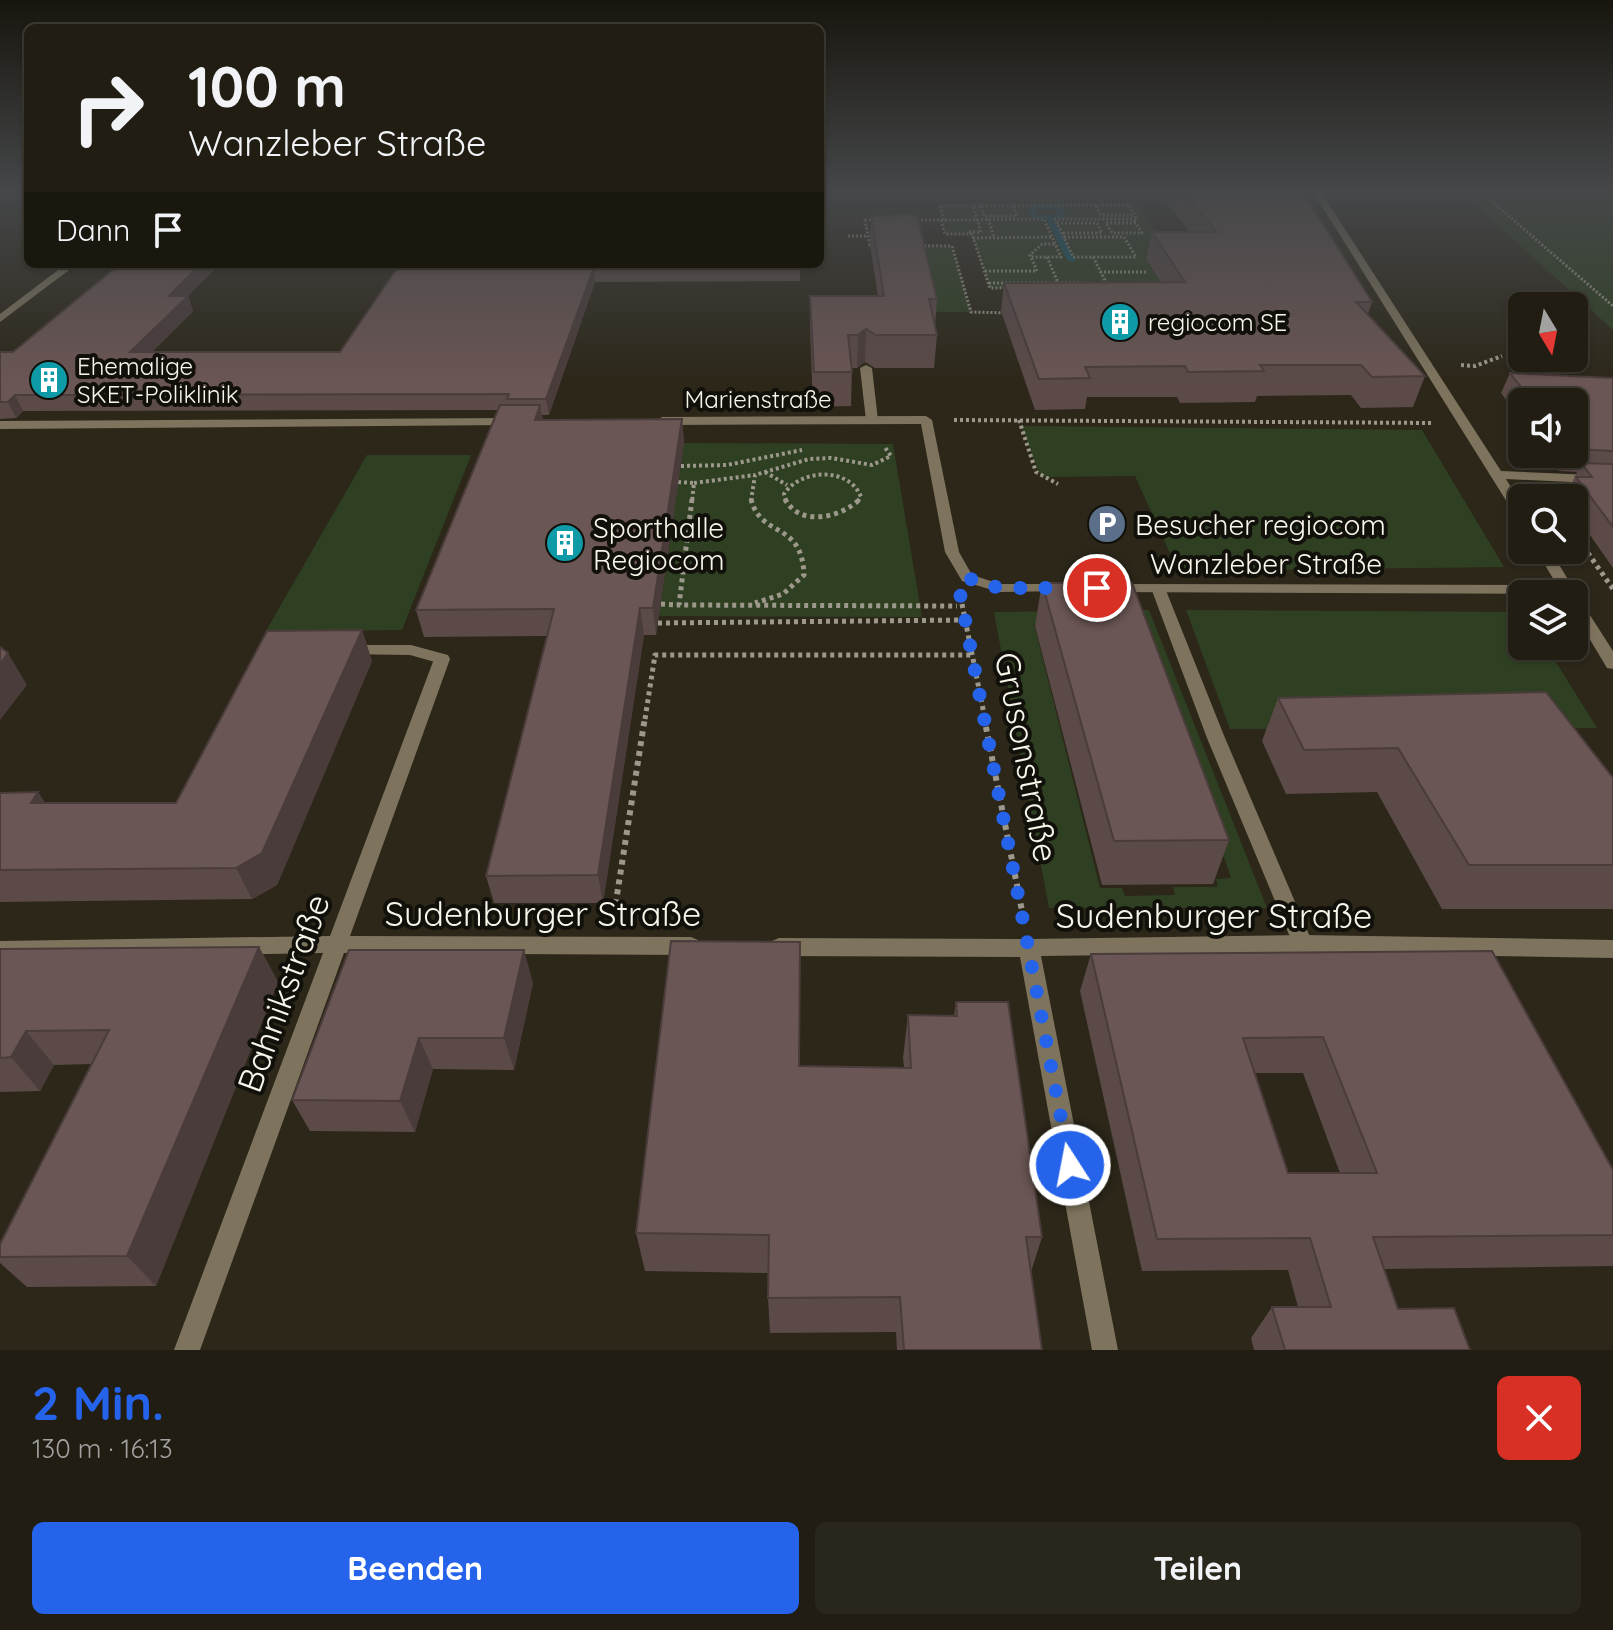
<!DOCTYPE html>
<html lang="de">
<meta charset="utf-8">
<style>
:root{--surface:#211d13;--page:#29261c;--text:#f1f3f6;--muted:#a2a2a0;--line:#3e3b33;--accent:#2563eb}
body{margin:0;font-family:Quicksand,sans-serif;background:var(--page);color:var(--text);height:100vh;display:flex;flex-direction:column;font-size:30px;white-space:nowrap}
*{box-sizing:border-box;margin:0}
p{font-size:26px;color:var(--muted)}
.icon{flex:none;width:44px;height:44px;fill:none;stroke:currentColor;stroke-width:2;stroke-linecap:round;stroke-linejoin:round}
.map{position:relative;height:1350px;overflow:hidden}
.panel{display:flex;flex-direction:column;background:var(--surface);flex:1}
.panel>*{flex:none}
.guide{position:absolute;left:24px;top:24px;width:800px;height:244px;border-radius:12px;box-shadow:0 2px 6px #0004,0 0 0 2px var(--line);background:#211d13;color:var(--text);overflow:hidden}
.needle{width:52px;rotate:170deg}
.buttons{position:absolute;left:1508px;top:292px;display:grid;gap:16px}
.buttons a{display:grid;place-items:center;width:80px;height:80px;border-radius:12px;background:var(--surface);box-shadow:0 2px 6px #0004,0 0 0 2px var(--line);font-size:40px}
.pin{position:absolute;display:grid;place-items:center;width:68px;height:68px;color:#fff;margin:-34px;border:4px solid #fff;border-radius:50%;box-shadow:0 2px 8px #0007}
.me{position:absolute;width:88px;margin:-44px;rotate:349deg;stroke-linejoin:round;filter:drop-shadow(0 0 6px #0008)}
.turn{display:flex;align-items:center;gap:28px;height:168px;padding:0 32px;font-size:36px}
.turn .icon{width:104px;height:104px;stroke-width:2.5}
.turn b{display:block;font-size:56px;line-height:68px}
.then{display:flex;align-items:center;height:76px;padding:0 32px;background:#0003;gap:16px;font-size:30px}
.round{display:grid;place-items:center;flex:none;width:84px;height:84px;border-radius:12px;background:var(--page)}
.summary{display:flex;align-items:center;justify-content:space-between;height:136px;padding:0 32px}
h1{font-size:48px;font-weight:800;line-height:60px;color:var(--accent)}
.button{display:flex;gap:16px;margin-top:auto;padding:16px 32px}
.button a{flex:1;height:92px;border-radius:12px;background:var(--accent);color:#fff;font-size:32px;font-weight:800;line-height:92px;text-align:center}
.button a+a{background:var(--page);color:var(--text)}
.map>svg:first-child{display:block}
.green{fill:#2f4022;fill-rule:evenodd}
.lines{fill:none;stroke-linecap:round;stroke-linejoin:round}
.stream{fill:#0c5f73;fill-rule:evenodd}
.path-far3{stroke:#9c988c;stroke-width:3;stroke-dasharray:2 2;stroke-linecap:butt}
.path-far2{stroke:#9c988c;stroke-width:4;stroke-dasharray:3 3;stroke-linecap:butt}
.path-far1{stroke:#9c988c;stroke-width:5;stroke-dasharray:4 4;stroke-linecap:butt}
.path{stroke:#9c988c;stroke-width:6;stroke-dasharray:5 5;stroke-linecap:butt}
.lane{fill:#7e745e;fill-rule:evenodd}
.street{fill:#7e745e;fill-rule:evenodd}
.wall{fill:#5b4a48;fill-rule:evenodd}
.shaded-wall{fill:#4a3c3b}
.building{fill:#6a5654;stroke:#4a3c3b;stroke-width:2;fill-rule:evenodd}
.route{stroke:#2563eb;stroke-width:14;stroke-dasharray:0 25.2}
.labels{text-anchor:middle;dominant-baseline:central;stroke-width:8;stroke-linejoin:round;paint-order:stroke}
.far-poi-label{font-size:24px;fill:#f8f5eb;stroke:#12100a;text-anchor:start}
.far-street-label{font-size:24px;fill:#f8f5eb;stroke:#12100a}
.poi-label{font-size:28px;fill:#f8f5eb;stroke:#12100a;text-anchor:start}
.street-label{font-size:28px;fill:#f8f5eb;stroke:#12100a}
.near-street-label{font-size:34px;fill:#f8f5eb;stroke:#12100a}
</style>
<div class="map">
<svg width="1613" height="1350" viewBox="0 0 1613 1350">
<rect width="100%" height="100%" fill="#2c2719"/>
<!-- green -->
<path class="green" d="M1461,192H1613V330Z
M1135,200L1191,285L990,288L972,234H945L936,201Z
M952,246L971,312H931L915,247Z
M1021,426L1422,430L1504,567L1178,571L1135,476L1041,477Z
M684,443L893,444L922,617L659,616Z
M367,455H471L402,630L266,631Z
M1149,610L1267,908H1049L994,612ZM1034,624H1050L1208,857H1224L1231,878L1216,879L1218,887H1173L1175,895L1125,896L1122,888H1100Z
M1186,610L1522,612V646H1546L1597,728L1230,729Z"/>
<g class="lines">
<!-- stream -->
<path class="stream" d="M1027,205H1061L1067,217L1054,219L1075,260L1074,262L1067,260L1046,219H1032ZM1035,209H1055L1058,215H1038Z"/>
<!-- path-far3 -->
<path class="path-far3" d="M1481,192L1613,306
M981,206L984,216H1017L1013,206
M1096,206L1101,215H1134
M988,219L994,237
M865,220H941L945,234H972L990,288L1191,285L1200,298L1274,310L1046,311L1047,314L971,312L952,246L870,245Z
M941,220L1044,219L1061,257H1031
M944,220L940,206H973
M1134,220L1136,223
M1057,223H1097L1102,233H1062
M1106,223H1136L1142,233H1112Z
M969,232H981L973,206L1129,205L1137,219H1055L1064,237
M848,236H867
M1064,237H1124L1136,257H1073Z
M973,238L1052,237
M1047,257L1059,285
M1093,257L1108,286
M985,271H1037L1030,255L1042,244H1055
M1100,272H1146
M989,283H1082"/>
<!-- path-far2 -->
<path class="path-far2" d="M1461,365L1475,366L1502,356
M954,420L1432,423
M1019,420L1036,472L1058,484
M681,466L727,465L802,450
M765,472L787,485
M678,482L694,483L692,501
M694,483L755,475
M751,501L755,475L809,459L831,458L872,465L891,456L884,446
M786,501L784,494C800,469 849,466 861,497L858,501"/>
<!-- path-far1 -->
<path class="path-far1" d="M692,499L679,605L957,606
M751,499C761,539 802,520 804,575L783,594L755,603
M785,499C800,528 842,517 860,499
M1574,533L1613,589
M661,604L679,605
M962,604L985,719
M658,623L966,620
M645,719L655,655H972"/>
<!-- path -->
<path class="path" d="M984,717L1023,916
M614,914L645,717"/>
<!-- lane -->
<path class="lane" d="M866,365L872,368L878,420L872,424L866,420L860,368Z
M1158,584L1165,588L1225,738L1313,944L1310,950L1303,953L1296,950L1293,944L1207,738L1151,588Z
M347,645H411L448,655L450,659L442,664L410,655L341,654L339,650Z"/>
<!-- street -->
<path class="street" d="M1313,192H1321L1501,471L1613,476V484L1506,479L1522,505V519L1517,518Z
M66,264H77L0,322V314Z
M926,416L932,420L959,552L972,575L1000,584H1061L1068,588L1066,591L999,592L962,581L945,552L921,424L662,425L656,421L662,417Z
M514,418L520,422L518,425L0,429V421Z
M1536,550H1550L1577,594L1575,597L1579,598L1613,651V669L1607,668L1574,613V594L1112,592L1105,588L1112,584L1557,585Z
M442,654L450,659L350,936L691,937L698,940L701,946L698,952L691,955L344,953L200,1350H174L323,953L0,959V941L330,936L434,659Z
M1303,935L1613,940V958L1303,953L1041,956L1118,1350H1092L1020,957L779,956L772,953L769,947L772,941L779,938L1029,939Z"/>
</g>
<!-- wall -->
<path class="wall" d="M1158,192H1303L1372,302L1368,314L1425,376L1413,407L1361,408L1351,395L1257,396L1255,402L1180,403L1177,397H1087L1085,409L1035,410L1001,311L1004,283L1161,282L1146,259L1152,232H1190Z
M871,216L937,299L935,327L937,335L934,368H875L865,362L857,368H852L851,406L813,407L810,328V296H878L870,245Z
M120,264H220L188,296L193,311L152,352H340L400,264H800V281L595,282L549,415H542L543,420L682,419L684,443L656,635H644L603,903H494L486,876L547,636L424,637L416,610L498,410L23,411L16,418L0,419V352H13Z
M1510,373L1613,378V568L1574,512V498H1565L1577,472L1559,471L1546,454H1574V402H1522V422L1501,393Z
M1042,583L1229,840L1213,884L1102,885L1035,626Z
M362,630L372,661L277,885L252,899L0,902V793L38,792L45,803H176Z
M1278,698L1613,778V909H1442L1377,792L1286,794L1262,741Z
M800,942V1066L904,1067L903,1058L908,1015L954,1016L956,1002L1042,1237L1031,1272L1042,1350H897L896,1332L770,1333L768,1298V1273L645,1271L636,1233Z
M259,947L278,982L156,1286L27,1287L0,1263V1244L92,1064L54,1065L40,1091L0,1092V949Z
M1492,951L1613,1170V1266L1384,1269L1398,1309L1470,1350H1254L1251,1338L1272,1307H1298L1288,1270L1142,1271L1080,991L1091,954ZM1255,1073H1303L1340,1173H1288Z
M533,983L514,1070L433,1069L415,1132L310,1131L292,1100Z"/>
<!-- shaded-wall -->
<path class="shaded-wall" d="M201,264H220L188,296L193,311L136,368L130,352L169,296Z
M594,267L595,282L549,415L546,399Z
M866,329L865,362L857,368L858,335Z
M15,395L23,411L16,418L8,402Z
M540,405L544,429L535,420Z
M682,419L684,443L656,635L653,608Z
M640,608L644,635L603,903L598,875Z
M362,630L372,661L277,885L252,899L236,868Z
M8,653L27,685L0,720V664Z
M38,792L59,824L31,803Z
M259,947L278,982L156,1286L127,1256Z
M524,950L533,983L514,1070L504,1038Z
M26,1031L54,1065L40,1091L11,1057Z
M419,1038L433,1069L415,1132L400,1101Z"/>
<!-- building -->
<path class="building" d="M1183,192H1303L1372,302H1356L1425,376L1372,377L1361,365H1260L1264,371L1188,372L1185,366L1085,367L1090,378L1039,379L1004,283L1185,282L1152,232H1217Z
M917,215L937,299H929L937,335H876L866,329L858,335H848L852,372H814L810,296H884L871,216Z
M120,264H201L169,296H188L130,352H340L400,264H800V267H594L546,399H507L509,394L15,395L8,402H0V352H13Z
M1510,373L1613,378V451L1574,449V402H1533Z
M500,405H540L535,420L682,419L653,608H640L598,875L486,876L554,609L416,610Z
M1581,463L1613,464V527L1576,477H1592Z
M1042,583H1132L1229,840L1114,841Z
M362,630L262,853L236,868L0,870V793L38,792L31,803H176L267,631Z
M0,647L8,653L0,664Z
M1546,692L1613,778V865H1469L1398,748L1304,750L1278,698Z
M671,941L800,942L799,1066L911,1068L908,1015L957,1016L956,1002H1008L1042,1237H1026L1042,1350H904L900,1297L768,1298L769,1235L636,1233Z
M259,947L127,1256L0,1257V1244L109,1030L26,1031L11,1057L0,1058V949Z
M349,950H524L504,1038H419L400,1101L292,1100Z
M1492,951L1613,1170V1235L1373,1237L1398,1309L1454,1308L1470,1350H1285L1272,1307H1331L1310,1238L1157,1239L1091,954ZM1323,1037L1377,1173H1288L1243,1038Z"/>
<!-- sky -->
<linearGradient id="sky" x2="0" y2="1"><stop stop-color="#18150e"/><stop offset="0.5" stop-color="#454749"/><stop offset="1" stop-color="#454749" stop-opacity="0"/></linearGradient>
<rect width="1613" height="381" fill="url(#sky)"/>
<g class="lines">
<!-- route -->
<path class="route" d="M1070,1165L959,588L967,578L999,588H1097"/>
</g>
<!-- icons -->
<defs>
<symbol id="building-disc" viewBox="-11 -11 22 22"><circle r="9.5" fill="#0f9aa8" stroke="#12100a"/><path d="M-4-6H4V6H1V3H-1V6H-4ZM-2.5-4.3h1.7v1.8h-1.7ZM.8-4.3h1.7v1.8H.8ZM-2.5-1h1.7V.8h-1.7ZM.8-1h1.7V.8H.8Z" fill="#fff"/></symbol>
<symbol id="parking-disc" viewBox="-11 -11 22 22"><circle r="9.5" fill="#5c6f8a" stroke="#12100a"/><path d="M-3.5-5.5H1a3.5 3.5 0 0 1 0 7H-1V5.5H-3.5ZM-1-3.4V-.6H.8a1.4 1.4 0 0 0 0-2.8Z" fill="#fff"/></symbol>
</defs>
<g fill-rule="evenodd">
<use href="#building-disc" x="1098" y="300" width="44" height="44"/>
<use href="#building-disc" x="27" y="358" width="44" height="44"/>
<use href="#parking-disc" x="1085" y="502" width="44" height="44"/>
<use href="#building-disc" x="543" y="521" width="44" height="44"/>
</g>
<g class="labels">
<!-- far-poi labels -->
<g class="far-poi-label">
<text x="1148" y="322">regiocom SE</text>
<text x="77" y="366">Ehemalige<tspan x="77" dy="28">SKET-Poliklinik</tspan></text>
</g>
<!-- far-street labels -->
<g class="far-street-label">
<text x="758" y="399">Marienstraße</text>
</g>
<!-- poi labels -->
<g class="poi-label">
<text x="1135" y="524">Besucher regiocom</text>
<text x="593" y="527">Sporthalle<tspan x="593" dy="32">Regiocom</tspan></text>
</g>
<!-- street labels -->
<g class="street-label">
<text x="1266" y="563">Wanzleber Straße</text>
</g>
<!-- near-street labels -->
<g class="near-street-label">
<text transform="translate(1027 757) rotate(79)">Grusonstraße</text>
<text x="543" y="913">Sudenburger Straße</text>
<text x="1214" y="915">Sudenburger Straße</text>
<text transform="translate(283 993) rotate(-70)">Bahnikstraße</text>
</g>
</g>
</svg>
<div class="buttons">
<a><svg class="needle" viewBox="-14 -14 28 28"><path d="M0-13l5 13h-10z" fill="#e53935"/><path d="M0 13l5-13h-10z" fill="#a2a2a0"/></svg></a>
<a><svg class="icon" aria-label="sound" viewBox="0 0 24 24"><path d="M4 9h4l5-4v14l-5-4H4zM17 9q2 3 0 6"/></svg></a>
<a><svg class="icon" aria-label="search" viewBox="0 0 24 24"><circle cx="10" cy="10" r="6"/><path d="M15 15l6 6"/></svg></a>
<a><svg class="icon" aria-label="layers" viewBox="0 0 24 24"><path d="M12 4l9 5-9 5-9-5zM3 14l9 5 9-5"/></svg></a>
</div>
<div class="pin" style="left:1097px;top:588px;background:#d93025"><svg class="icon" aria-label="arrive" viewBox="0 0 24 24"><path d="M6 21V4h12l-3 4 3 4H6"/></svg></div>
<svg class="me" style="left:1070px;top:1165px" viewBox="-20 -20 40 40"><circle r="17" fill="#2563eb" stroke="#fff" stroke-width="3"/><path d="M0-11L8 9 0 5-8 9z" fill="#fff"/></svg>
<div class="guide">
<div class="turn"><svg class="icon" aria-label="right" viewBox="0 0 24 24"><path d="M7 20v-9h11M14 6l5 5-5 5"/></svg><div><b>100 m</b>Wanzleber Straße</div></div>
<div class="then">Dann<svg class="icon" aria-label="arrive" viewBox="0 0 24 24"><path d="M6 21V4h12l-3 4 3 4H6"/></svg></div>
</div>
</div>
<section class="panel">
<div class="summary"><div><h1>2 Min.</h1><p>130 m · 16:13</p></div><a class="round" style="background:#d93025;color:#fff"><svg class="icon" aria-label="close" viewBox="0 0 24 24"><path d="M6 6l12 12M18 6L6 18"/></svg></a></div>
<div class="button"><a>Beenden</a><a>Teilen</a></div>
</section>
